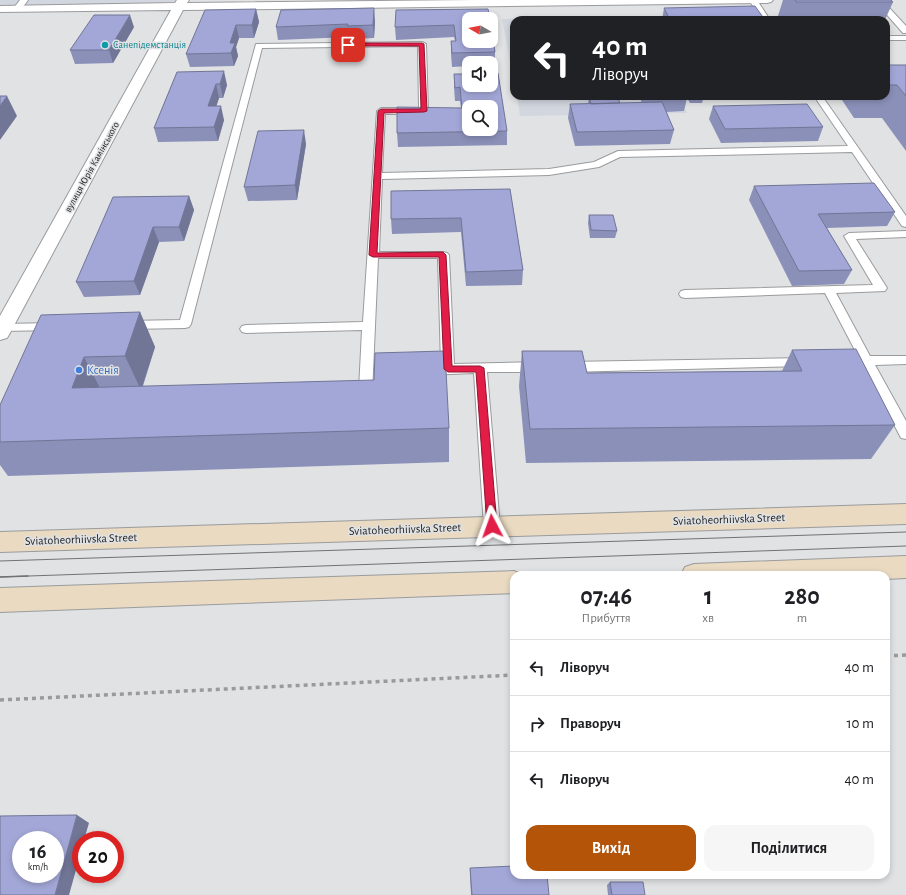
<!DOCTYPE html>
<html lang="uk">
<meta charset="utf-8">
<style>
:root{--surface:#fff;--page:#f6f6f6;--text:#202124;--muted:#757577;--line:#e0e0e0;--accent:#b35408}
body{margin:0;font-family:"Alegreya Sans",sans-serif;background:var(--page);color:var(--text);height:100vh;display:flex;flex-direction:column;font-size:15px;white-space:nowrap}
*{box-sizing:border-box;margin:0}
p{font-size:13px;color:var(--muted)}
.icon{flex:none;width:22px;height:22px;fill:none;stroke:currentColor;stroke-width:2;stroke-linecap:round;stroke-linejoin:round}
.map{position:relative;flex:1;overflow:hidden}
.side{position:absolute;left:510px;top:571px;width:380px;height:308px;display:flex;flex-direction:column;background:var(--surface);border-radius:12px;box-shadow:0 2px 6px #0003}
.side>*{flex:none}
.top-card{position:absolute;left:510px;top:16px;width:380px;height:84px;border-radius:12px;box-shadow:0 2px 6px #0003;background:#202124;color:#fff;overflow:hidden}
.needle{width:26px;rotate:279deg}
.tools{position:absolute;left:462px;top:12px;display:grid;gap:8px}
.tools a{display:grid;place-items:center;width:36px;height:36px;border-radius:8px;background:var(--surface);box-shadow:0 2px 6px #0003;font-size:20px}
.speed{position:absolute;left:12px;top:831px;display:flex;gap:8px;font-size:20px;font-weight:700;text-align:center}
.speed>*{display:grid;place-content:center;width:52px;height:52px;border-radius:50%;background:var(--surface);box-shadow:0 2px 6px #0003;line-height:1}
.speed small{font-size:10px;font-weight:400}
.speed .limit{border:6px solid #d22;background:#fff;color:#111}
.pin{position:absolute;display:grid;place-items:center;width:34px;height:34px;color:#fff;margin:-17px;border-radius:8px;box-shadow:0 2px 6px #0006}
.me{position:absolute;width:44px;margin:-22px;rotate:356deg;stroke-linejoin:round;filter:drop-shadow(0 0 3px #0008)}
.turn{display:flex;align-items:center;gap:14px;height:84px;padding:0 16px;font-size:18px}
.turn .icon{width:52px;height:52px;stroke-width:2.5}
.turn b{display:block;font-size:28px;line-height:34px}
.eta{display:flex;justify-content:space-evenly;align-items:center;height:68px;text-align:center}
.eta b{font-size:24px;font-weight:600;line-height:28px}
.cta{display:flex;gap:8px;margin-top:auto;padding:8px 16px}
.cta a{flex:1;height:46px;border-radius:12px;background:var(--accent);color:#fff;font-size:16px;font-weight:600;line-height:46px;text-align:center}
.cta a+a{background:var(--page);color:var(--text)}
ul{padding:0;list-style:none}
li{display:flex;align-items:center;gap:12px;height:56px;padding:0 16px;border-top:1px solid var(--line)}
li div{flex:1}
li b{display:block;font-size:15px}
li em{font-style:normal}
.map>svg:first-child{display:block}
.built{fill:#d2d6df}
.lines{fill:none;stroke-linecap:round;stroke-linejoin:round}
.lane-casing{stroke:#9a9b9d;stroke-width:2}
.street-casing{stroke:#9a9b9d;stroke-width:2}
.secondary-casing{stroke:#9a9b9d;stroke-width:2}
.path{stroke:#999a9b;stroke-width:3.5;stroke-dasharray:4 4;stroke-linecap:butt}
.lane{fill:#fff;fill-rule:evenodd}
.street{fill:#fff;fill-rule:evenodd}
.secondary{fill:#e9dac1;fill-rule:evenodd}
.tram-far1{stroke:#717274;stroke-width:1}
.tram{stroke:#717274;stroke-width:1.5}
.wall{fill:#8b90b9}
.shaded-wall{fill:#717596}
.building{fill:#a2a7d7;stroke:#717596;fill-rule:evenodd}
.route{fill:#e11d48;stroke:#92132f}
.culture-dot{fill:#0f9aa8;stroke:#e1e2e4;stroke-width:1.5}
.shop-dot{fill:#3f7fe0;stroke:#e1e2e4;stroke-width:1.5}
.labels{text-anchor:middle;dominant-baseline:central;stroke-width:3;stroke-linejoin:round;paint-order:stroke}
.far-culture-label{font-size:10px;fill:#0d838f;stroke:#e1e2e4;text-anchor:start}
.far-street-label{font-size:10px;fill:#1c1d1e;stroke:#e1e2e4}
.shop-label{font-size:12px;fill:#366cbe;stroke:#e1e2e4;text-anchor:start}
.street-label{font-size:12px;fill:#1c1d1e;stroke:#e1e2e4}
</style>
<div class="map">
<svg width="906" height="895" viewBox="0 0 906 895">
<rect width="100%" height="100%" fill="#e1e2e4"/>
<!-- built -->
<path class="built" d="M0,0H183L180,7L0,9Z
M642,17L643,20H514V82L502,19Z
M517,96H679L687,113L520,116Z"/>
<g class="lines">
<defs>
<path id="lane" d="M20,0H28L20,11H14L13,9Z
M749,0H757L770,20H762Z
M874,0H882L906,26V33H903Z
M886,36H906V40H886Z
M422,42L426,44L428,111L424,114H385L382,173L549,169L594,162L618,151L848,146L814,96H822L906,216V227L902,226L852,152L620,157L599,167L549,175L382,179L379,252H443L447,253L449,255L454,364L540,362L545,364L546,367L545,370L540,372H487L500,527L497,532L492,533L487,532L484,527L474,373L427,375L422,373L421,370L422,367L441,365L438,258H378L372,394L370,397L365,399L357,397L355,394L359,390L362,330L246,333L242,332L240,329L242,326L246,325L363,322L377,111L381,108H419L418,46L262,48L191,324L189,327L185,328L127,329L123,328L121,325L123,322L127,321L180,320L256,44Z
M906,231V237L856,239L887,288L885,291L836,293L870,356H906V364L875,365L906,421V439L901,438L863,365L840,364L838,361L840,358L858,356L825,293L685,298L681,297L679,294L681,291L685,290L873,285L844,236L849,233Z
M54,323L58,324L60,327L58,330L0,331V325L3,324Z
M806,358L810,359L812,362L810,365L806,366L566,372L561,370L560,367L561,364L566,362Z"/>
<path id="street" d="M177,0H189L187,3L475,0H773L771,2L767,3L183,10L10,333L7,338L0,340V316L171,10L0,12V6L175,3Z"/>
<path id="secondary" d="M906,504V524L0,552V532Z
M906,556V578L886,579V575H681L685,567L694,564Z
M514,571L523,575H514V593L0,612V588Z"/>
</defs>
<!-- lane casing -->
<use href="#lane" class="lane-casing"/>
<!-- street casing -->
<use href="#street" class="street-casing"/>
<!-- secondary casing -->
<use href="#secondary" class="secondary-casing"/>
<!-- path -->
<path class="path" d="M886,656L906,655
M0,700L514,675"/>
<!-- lane -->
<use href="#lane" class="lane"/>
<!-- street -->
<use href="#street" class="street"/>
<!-- secondary -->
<use href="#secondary" class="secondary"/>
<!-- tram-far1 -->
<path class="tram-far1" d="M0,561L906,532
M0,577L906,546"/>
<!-- tram -->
<path class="tram" d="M0,577L28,576"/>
</g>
<!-- wall -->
<path class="wall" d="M783,0H891L893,2L885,20H778L777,19Z
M664,8L765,20H662Z
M256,9L259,22L254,38H239L236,47L238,56L234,66L190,67L186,54Z
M488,9L495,52V66H491V63H469V66L452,67L451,54V41H455L454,37L396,40L395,27Z
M375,21L374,38L349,39V37L278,40L276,27Z
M134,27L113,63L75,64L70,50Z
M886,65H906V151L882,118H854L840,97L841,96H886Z
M177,72L227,85L223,98H219L216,106L224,120L218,141L158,142L154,128Z
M454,74L507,131V145L398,147L397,133L461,108L460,101H455L454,87Z
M639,96H704L702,103H690L687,98L684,111L666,112L674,130L670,144L575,146L568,118L570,104H588L589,97L620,103H642Z
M713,106L823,127L818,141L721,143L709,119Z
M306,144L297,200L248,201L244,187Z
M754,186L895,212L887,226L827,228L852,270L844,284L792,286L749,200Z
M510,189L523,270L522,285L466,286L461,232L392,234L391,219Z
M189,196L194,210L184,241L159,242L140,295L84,297L76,282Z
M589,215L617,231L615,238H590L588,223Z
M140,312L155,347L143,386L449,428V462L8,476L0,465V405Z
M792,350L895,425L871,459L526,463L519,386L522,351L587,373L782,371Z
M470,868L549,895H471L470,874Z
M610,882L645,895H608L607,885Z"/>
<!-- shaded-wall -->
<path class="shaded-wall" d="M374,8L375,21L374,38L373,25Z
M256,9L259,22L254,38L252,25Z
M130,15L134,27L113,63L109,50Z
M236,25L239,38L236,47L238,56L234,66L231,53L230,43Z
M224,71L227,85L223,98L220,84Z
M216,84L219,98L212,120L208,106Z
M7,96L17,116L0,140V106Z
M221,106L224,120L218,141L214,127Z
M304,130L306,144L297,200L295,185Z
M189,196L194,210L184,241L179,227Z
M153,227L159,242L140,295L134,281Z
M140,312L155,347L141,390L125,356Z
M84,357L102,392L72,388Z
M77,815L89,823L84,840H81V852L69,895H55Z"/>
<!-- building -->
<path class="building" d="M795,0H891L893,2H796Z
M755,6L765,20H670L664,8Z
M374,8L373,25L347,26L348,24L276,27L281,10Z
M256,9L252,25H236L230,43H235L231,53L186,54L205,10Z
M488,9L490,19H469V41H491V27L495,52L452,53L451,41H456L454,25L395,27L396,10Z
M94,15H130L109,50H70Z
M619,19L620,20H584Z
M886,65H906V96L897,85H886Z
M224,71L220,84H216L208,106H221L214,127L154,128L177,72Z
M491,73H498L507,131L397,133V107L462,108L460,87L455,88L454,74H469V85H491ZM469,107H491V129H469Z
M0,96H7L0,106Z
M617,96L620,103L591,104L589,97Z
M648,96H686L687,98H649Z
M662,102L674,130L577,132L570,104Z
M807,104L823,127L725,129L713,106Z
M304,130L295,185L244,187L258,131Z
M874,183L895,212L818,214L852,270L799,271L754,186Z
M510,189L523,270L466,272L461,218L391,219V191Z
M189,196L179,227H153L134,281L76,282L113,197Z
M589,215H613L617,231L591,230Z
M140,312L125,356L84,357L72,388L374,380L375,353L445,351L449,428L0,442V405L41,315Z
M856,349L895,425L530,429L522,351H582L587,373L802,371L792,350Z
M77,815L55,895H0V816ZM21,840H55V874H21Z
M514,866V875H547L549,895H472L470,868Z
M610,882H643L645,895H612Z"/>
<!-- route -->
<path class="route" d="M348,43H422L424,44L427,111L424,112L384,113L377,253L443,252L446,255L452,366H480L484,368L497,526L495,529L492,531L488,529L487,526L476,372H448L444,369L439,257H373L369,255L378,111L381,109H421L419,46H346L345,45Z"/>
<!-- markers -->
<circle class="culture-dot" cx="105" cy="45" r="4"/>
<circle class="shop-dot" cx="79" cy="370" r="4"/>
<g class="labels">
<!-- far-culture labels -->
<g class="far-culture-label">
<text x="113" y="45">Санепідемстанція</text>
</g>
<!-- far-street labels -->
<g class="far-street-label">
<text transform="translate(92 167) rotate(-61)">вулиця Юрія Камінського</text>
</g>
<!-- shop labels -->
<g class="shop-label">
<text x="87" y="370">Ксенія</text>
</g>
<!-- street labels -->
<g class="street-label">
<text transform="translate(729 519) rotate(-2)">Sviatoheorhiivska Street</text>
<text transform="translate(405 529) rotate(-2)">Sviatoheorhiivska Street</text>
<text transform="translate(81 539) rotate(-2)">Sviatoheorhiivska Street</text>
</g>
</g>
</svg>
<div class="tools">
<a><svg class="needle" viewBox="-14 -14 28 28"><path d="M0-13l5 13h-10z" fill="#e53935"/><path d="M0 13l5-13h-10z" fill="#757577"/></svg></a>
<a><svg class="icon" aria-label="sound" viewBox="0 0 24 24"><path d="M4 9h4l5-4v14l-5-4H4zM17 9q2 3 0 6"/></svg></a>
<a><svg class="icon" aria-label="search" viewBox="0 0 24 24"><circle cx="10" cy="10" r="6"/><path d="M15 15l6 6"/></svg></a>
</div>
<div class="speed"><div>16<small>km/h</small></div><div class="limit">20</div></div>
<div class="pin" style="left:348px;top:45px;background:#d93025"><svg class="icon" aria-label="arrive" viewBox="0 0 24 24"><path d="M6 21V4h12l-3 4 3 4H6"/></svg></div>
<svg class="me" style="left:492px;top:526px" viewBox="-20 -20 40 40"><path d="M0-17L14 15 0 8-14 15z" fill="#e11d48" stroke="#fff" stroke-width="4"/></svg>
<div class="top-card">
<div class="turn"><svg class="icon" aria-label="left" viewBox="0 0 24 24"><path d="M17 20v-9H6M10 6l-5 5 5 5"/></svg><div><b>40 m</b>Ліворуч</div></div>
</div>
<section class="side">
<div class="eta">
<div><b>07:46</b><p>Прибуття</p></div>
<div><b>1</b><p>хв</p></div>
<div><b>280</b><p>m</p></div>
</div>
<ul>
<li><svg class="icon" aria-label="left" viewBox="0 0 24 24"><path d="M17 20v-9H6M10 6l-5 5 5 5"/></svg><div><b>Ліворуч</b></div><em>40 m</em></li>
<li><svg class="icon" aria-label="right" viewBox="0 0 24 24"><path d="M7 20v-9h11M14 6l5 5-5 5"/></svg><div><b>Праворуч</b></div><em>10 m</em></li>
<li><svg class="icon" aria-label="left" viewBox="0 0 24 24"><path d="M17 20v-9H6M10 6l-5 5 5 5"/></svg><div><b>Ліворуч</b></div><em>40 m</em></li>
</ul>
<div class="cta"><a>Вихід</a><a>Поділитися</a></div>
</section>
</div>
